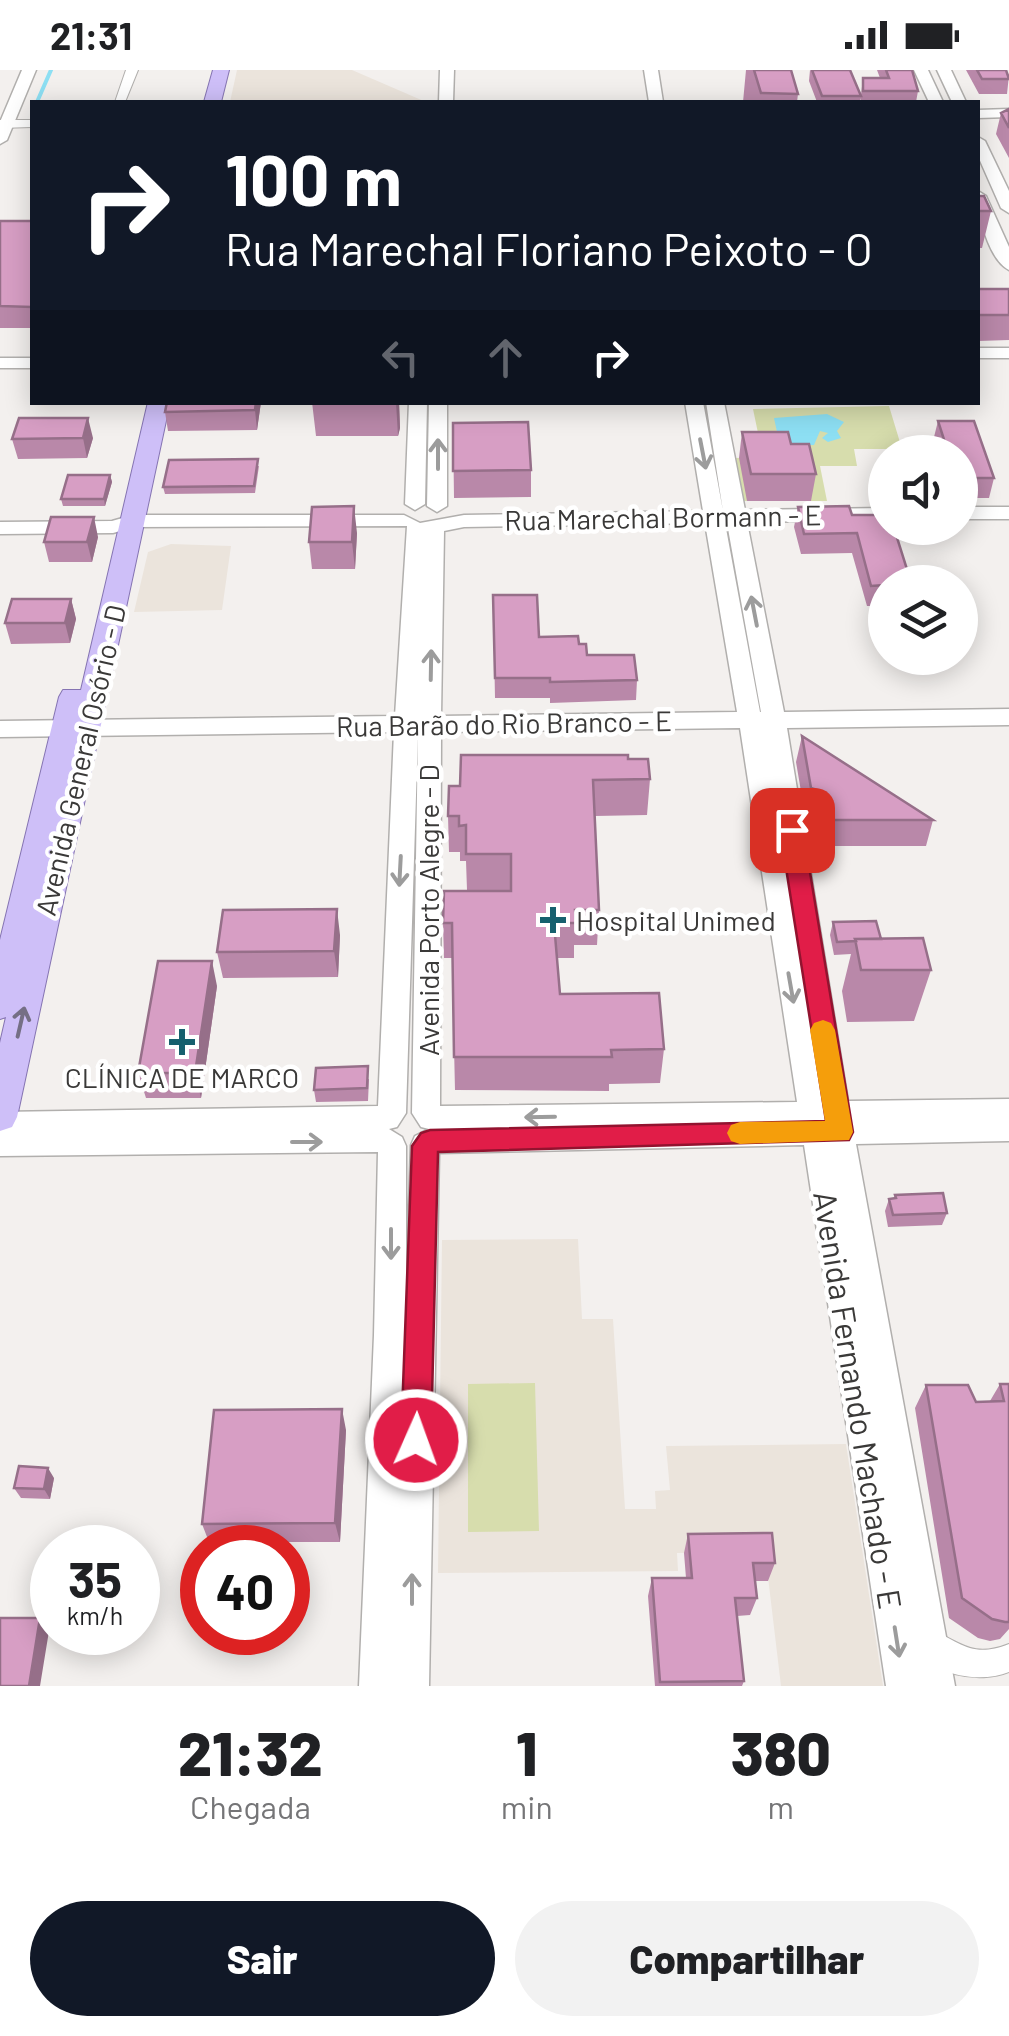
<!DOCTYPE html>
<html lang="pt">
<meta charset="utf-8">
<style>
:root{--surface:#fff;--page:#f2f2f2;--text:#202124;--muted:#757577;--accent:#111827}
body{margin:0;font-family:Barlow,sans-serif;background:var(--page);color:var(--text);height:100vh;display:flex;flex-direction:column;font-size:38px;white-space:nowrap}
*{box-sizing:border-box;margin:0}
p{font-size:32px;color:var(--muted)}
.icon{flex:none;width:55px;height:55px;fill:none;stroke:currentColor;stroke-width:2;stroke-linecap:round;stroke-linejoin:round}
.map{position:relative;height:1616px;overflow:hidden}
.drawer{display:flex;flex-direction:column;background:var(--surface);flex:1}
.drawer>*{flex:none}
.hud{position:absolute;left:30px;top:30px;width:950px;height:305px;border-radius:0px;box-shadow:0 5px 25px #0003;background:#111827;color:#fff;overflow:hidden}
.fabs{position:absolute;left:868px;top:365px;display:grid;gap:20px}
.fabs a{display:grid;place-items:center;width:110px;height:110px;border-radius:50%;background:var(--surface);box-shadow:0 5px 25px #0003;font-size:50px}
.speed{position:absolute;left:30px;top:1455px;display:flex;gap:20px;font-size:50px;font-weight:700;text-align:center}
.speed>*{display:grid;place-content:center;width:130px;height:130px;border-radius:50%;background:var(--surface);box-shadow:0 5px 25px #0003;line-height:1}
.speed small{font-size:25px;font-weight:400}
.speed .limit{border:15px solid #d22;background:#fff;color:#111}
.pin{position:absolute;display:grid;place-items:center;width:85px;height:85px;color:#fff;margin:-42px;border-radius:20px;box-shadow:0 5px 15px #0006}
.me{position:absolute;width:110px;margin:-55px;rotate:2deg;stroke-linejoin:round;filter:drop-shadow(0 0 8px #0008)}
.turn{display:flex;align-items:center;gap:35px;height:210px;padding:0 30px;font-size:45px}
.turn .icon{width:130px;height:130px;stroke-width:2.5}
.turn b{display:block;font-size:70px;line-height:85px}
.lanes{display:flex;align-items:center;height:95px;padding:0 30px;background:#0003;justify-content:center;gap:50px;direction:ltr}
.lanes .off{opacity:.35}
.eta{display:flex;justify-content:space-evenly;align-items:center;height:170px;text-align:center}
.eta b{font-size:60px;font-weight:800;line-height:70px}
.primary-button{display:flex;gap:20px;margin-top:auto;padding:20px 30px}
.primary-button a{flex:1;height:115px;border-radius:60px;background:var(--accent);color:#fff;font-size:40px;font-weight:800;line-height:115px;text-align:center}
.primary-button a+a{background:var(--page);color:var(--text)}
.status{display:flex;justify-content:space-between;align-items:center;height:70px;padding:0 50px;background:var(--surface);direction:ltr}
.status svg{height:28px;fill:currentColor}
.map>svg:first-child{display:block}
.built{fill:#ebe4dc}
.green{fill:#d7ddad}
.water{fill:#8ddff3}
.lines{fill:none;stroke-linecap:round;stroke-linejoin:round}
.stream{stroke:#8ddff3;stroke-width:4}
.minor-casing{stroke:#b1afad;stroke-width:2}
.tertiary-casing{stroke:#b1afad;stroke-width:3}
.primary-casing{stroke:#8574b2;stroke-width:2}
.minor{fill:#fff;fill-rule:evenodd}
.tertiary{fill:#fff;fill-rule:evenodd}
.primary{fill:#cebff8;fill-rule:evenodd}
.wall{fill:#b988a9}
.shaded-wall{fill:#966f89}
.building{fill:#d79ec4;stroke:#966f89;stroke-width:2.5}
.oneway{stroke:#9c9c9c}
.oneway2{stroke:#756f85}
.route{fill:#e11d48;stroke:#92132f;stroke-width:2.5}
.slow{fill:#f59e0b}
.poi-dot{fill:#16606e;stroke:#fff;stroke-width:4}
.labels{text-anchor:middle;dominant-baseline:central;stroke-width:9;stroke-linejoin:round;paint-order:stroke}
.street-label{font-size:28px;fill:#3a3938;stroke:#fff}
.poi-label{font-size:28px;fill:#3a3938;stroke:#fff;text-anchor:start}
.near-street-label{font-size:32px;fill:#3a3938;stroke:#fff}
</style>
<div class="status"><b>21:31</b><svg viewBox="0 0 49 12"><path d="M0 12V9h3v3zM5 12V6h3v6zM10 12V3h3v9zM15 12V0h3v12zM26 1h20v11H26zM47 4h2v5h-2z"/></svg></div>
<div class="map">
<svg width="1009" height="1616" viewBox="0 0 1009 1616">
<rect width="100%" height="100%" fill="#f3f0ee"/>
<!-- built -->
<path class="built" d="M237,0H352L426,32H230Z
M171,474L231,476L222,540L134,542L148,482Z
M578,1169L582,1249H613L625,1439H656L655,1421L670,1420L666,1376L846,1374L883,1616H781L765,1482L677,1483L678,1501L438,1503L442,1170Z"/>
<!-- green -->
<path class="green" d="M889,336L902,379H854L857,396H820L827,431H744L736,388L763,387L753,339Z
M535,1313L539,1461L468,1462V1314Z"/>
<!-- water -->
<path class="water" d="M827,344L844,352L837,361L841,368L828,372L822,368L828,363L820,361L814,375L780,376L774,348Z"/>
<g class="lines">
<!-- stream -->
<path class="stream" d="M37,32L51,0"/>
<defs>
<path id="minor" d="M126,0H138L125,32H115Z
M0,50H32V57L0,58Z
M929,1559C962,1572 971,1589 1009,1574V1602C980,1614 928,1606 915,1573L919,1563Z"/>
<path id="tertiary" d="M22,0H36L7,70L0,74V52Z
M440,0H454L453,32H439Z
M644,0H658L663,32H649Z
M914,0H928L943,32H929Z
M937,0H951L966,32H952Z
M1009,39V47L978,48V40Z
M978,67L985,71L1009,121V143L1001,138L978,86Z
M978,121L986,126L1009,177V200C988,189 977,143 978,121Z
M978,278H1009V288H978Z
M0,288H32V298H0Z
M409,332H427L425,434L415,440L405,434Z
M429,332H447V436L437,442L427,436Z
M685,332H703L723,441L706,332H724L745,440L885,438V450L747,452L784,642L1009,639V655L787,658L848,1031L1009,1029V1071L856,1074L955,1616H886L804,1075L439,1083L429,1616H359L374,1265L378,1082L0,1086V1042L378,1036L394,662L0,667V651L395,646L407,456L134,457L113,463L0,464V452L112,451L133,445H404L420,453L464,445L703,441ZM705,453L737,642L441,646L444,461L464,457ZM725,453H727L761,642H760ZM740,658L797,1032L440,1036L441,662ZM418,662L412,1043L421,1057L429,1059L415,1066L411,1075L406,1226V1076L402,1067L389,1059L397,1057L406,1043Z
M960,437H1009V449H960Z"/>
<path id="primary" d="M213,0H229L221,32H204Z
M148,332H170L17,1047L12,1057L0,1061V973L6,947L0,949V870L59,627L63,620H81Z"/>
</defs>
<!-- minor casing -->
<use href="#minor" class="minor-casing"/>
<!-- tertiary casing -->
<use href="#tertiary" class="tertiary-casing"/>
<!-- primary casing -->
<use href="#primary" class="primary-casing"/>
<!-- minor -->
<use href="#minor" class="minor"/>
<!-- tertiary -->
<use href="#tertiary" class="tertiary"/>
<!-- primary -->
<use href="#primary" class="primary"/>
</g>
<!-- wall -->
<path class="wall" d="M746,0H791L798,24L797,32H743Z
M810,0L861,25L863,8H880L877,0H912L918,21L916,32H861V28L860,32H817L809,11Z
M966,0H1006L1009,5L1007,24H979Z
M1009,39V88L996,64L1001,43Z
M978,126L991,141L982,178H978Z
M0,151H32V258H0Z
M978,219H1009V270L978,271Z
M167,332H261L257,360L168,361L165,342Z
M312,332H399L400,358L398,366H316Z
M938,351L994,408L989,428H960V382H937L933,371Z
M453,353L531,400V427L454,428Z
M742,362L791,374L816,404L811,431H747L739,388Z
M93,368L87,388L18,389L12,369Z
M259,396L255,423L165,424L163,417Z
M110,405L112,412L105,436H63L61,429Z
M798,437L852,445L885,512V536H867L852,483L801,484L794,457Z
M357,463L355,499H312L309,472Z
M98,467L92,492H49L44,472Z
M493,525L539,567L579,574L587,585L637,610L636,630L550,633V628H495Z
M71,529L76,549L70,573L11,574L5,553Z
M802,666L933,750L926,776H825L820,750L805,745L796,692Z
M628,689L650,709L647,745L595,746L599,840L597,875H574V888H557L560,924L664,979L660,1013L609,1014V1021L455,1020L452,888H444L443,853L511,821L467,820L466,791H460V782H449L448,746L460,716Z
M833,852L881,869L931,900L914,951L847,952L842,921L851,884L834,885L830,865Z
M340,865L338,907L223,908L217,882Z
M217,916L201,1028H146L138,1003Z
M369,1009L368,1031L316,1032L314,1020Z
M895,1125L947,1143L942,1155L888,1157L885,1141L889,1129H894Z
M1000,1314H1009V1559L1000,1569L990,1571L978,1568L949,1548L915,1338L926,1315L976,1332L990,1331Z
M346,1360L340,1472H209L202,1454Z
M54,1408L50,1429L21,1428L14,1418Z
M688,1464L775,1493L768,1511H755L757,1528L750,1545L737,1546L744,1611L742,1616H655L648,1526L652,1508H686L684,1483Z"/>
<!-- shaded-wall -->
<path class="shaded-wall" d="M256,332H261L257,360L255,340Z
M396,332H399L400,358L398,366Z
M88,348L93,368L87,388L83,368Z
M110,405L112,412L105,436L104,429Z
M354,436L357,463L355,499L352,472Z
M94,447L98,467L92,492L87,472Z
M71,529L76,549L70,573L65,553Z
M337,839L340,865L338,907L334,881Z
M212,891L217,916L201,1028L195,1003Z
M342,1339L346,1360L340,1472L335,1453Z
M48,1398L54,1408L50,1429L44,1419Z
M40,1548L49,1561L40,1616H29Z"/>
<!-- building -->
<path class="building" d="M754,0H791L798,24L761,23Z
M812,0H850L861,26H822Z
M886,0H912L918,21H863V8H889Z
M977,0H1006L1009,9H982Z
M1009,39V58L1001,43Z
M978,126H984L991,141H978Z
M0,151H32V237L0,236Z
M978,219H1009V245H978Z
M167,332H256L255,340L165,342Z
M19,348H88L83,368L12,369Z
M938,351H974L994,408H960V382H948Z
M528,352L531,400L453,401V353Z
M742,362H788L791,374H809L816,404H751Z
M258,389L254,416L163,417L169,390Z
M68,405H110L104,429H61Z
M354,436L352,472H309L312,437Z
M849,436L852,445H885V458H894L911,512H885V515L871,516L857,463L804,464L798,437Z
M51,447H94L87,472H44Z
M493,525H537L539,567L578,566L579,574H586L587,585H634L637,610L550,612V608H495Z
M12,529H71L65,553H5Z
M802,666L933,750H831L826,723L811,718Z
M461,685H628V689H648L650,709L593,710L599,840H575L576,853H554L560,924L659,923L664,979L611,980L612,987H454L452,853H443L444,821H511V784H466V755L459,756V746H448L449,716H460Z
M337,839L334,881L217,882L223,840Z
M876,851L881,869H855L856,871L837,872L833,852Z
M923,868L931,900H861L855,869Z
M158,891H212L195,1003H138Z
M368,996L367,1018L314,1020L316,998Z
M943,1123L947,1143L893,1145L889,1129L896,1128L895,1125Z
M1000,1314H1009V1552H1005L992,1549L962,1528L926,1315H968L976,1332L1004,1331Z
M342,1339L335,1453L202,1454L214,1340Z
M19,1396L48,1398L44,1419L14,1418Z
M772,1463L775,1493H753L757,1528H735L744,1611L660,1612L652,1508H692L688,1464Z
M0,1548H40L29,1616H0Z"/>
<!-- one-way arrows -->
<defs><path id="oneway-shaft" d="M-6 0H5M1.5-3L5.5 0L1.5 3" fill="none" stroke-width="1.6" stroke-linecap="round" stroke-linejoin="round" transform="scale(2.5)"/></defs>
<g class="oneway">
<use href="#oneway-shaft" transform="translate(438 384) rotate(-90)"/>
<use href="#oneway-shaft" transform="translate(703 384) rotate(79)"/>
<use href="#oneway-shaft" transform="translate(754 541) rotate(-101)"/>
<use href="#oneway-shaft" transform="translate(431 595) rotate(-89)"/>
<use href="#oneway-shaft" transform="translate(400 801) rotate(93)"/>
<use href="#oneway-shaft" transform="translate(791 918) rotate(80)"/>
<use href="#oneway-shaft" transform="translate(540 1047) rotate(179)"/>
<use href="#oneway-shaft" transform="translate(307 1072)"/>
<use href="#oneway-shaft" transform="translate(391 1174) rotate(90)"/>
<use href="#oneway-shaft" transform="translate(412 1519) rotate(-90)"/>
<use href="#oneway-shaft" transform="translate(897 1572) rotate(81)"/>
</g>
<use class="oneway2" href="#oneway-shaft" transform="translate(21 952) rotate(-77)"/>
<!-- route -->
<path class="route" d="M792,752L803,760L853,1062L849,1070L438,1082L431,1370L426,1380L416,1384L405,1380L401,1370L412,1076L421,1063L430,1060L826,1051L780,760Z"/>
<!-- slow -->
<path class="slow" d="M823,950L831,953L835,960L853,1062L849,1070L740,1074L731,1071L727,1063L731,1055L740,1052L825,1051L810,960L814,953Z"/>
<!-- markers -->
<g class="poi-dot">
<path d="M548 835h10v10h10v10h-10v10h-10v-10h-10v-10h10z"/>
<path d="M177 957h10v10h10v10h-10v10h-10v-10h-10v-10h10z"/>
</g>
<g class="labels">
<!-- street labels -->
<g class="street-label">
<text transform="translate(663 447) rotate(-1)">Rua Marechal Bormann - E</text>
<text transform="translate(504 653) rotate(-1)">Rua Barão do Rio Branco - E</text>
<text transform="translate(80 690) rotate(-77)">Avenida General Osório - D</text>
<text transform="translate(428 840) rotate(-90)">Avenida Porto Alegre - D</text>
</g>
<!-- poi labels -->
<g class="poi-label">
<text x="576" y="850">Hospital Unimed</text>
<text x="182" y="1007" text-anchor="middle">CLÍNICA DE MARCO</text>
</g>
<!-- near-street labels -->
<g class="near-street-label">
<text transform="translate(859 1330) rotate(81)">Avenida Fernando Machado - E</text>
</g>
</g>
</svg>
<div class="fabs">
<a><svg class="icon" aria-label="sound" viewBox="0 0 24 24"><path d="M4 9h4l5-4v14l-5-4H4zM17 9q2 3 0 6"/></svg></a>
<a><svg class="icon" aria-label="layers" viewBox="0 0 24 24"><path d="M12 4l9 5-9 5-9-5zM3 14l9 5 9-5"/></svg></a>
</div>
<div class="speed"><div>35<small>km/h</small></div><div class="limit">40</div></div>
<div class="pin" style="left:792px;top:760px;background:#d93025"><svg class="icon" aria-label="arrive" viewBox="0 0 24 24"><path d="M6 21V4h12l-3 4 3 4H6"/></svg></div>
<svg class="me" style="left:416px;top:1370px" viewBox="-20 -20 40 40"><circle r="17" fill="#e11d48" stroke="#fff" stroke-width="3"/><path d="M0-11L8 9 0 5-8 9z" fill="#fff"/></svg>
<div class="hud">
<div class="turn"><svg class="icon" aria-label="right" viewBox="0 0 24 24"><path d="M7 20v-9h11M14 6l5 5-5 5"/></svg><div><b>100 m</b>Rua Marechal Floriano Peixoto - O</div></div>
<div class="lanes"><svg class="icon off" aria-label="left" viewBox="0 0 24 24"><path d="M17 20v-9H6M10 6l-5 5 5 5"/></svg><svg class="icon off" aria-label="ahead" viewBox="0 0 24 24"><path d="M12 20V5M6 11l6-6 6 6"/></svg><svg class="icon" aria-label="right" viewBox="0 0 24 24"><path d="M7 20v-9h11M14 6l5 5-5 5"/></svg></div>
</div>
</div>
<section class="drawer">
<div class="eta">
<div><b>21:32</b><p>Chegada</p></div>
<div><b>1</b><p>min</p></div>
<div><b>380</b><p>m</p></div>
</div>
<div class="primary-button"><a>Sair</a><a>Compartilhar</a></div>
</section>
